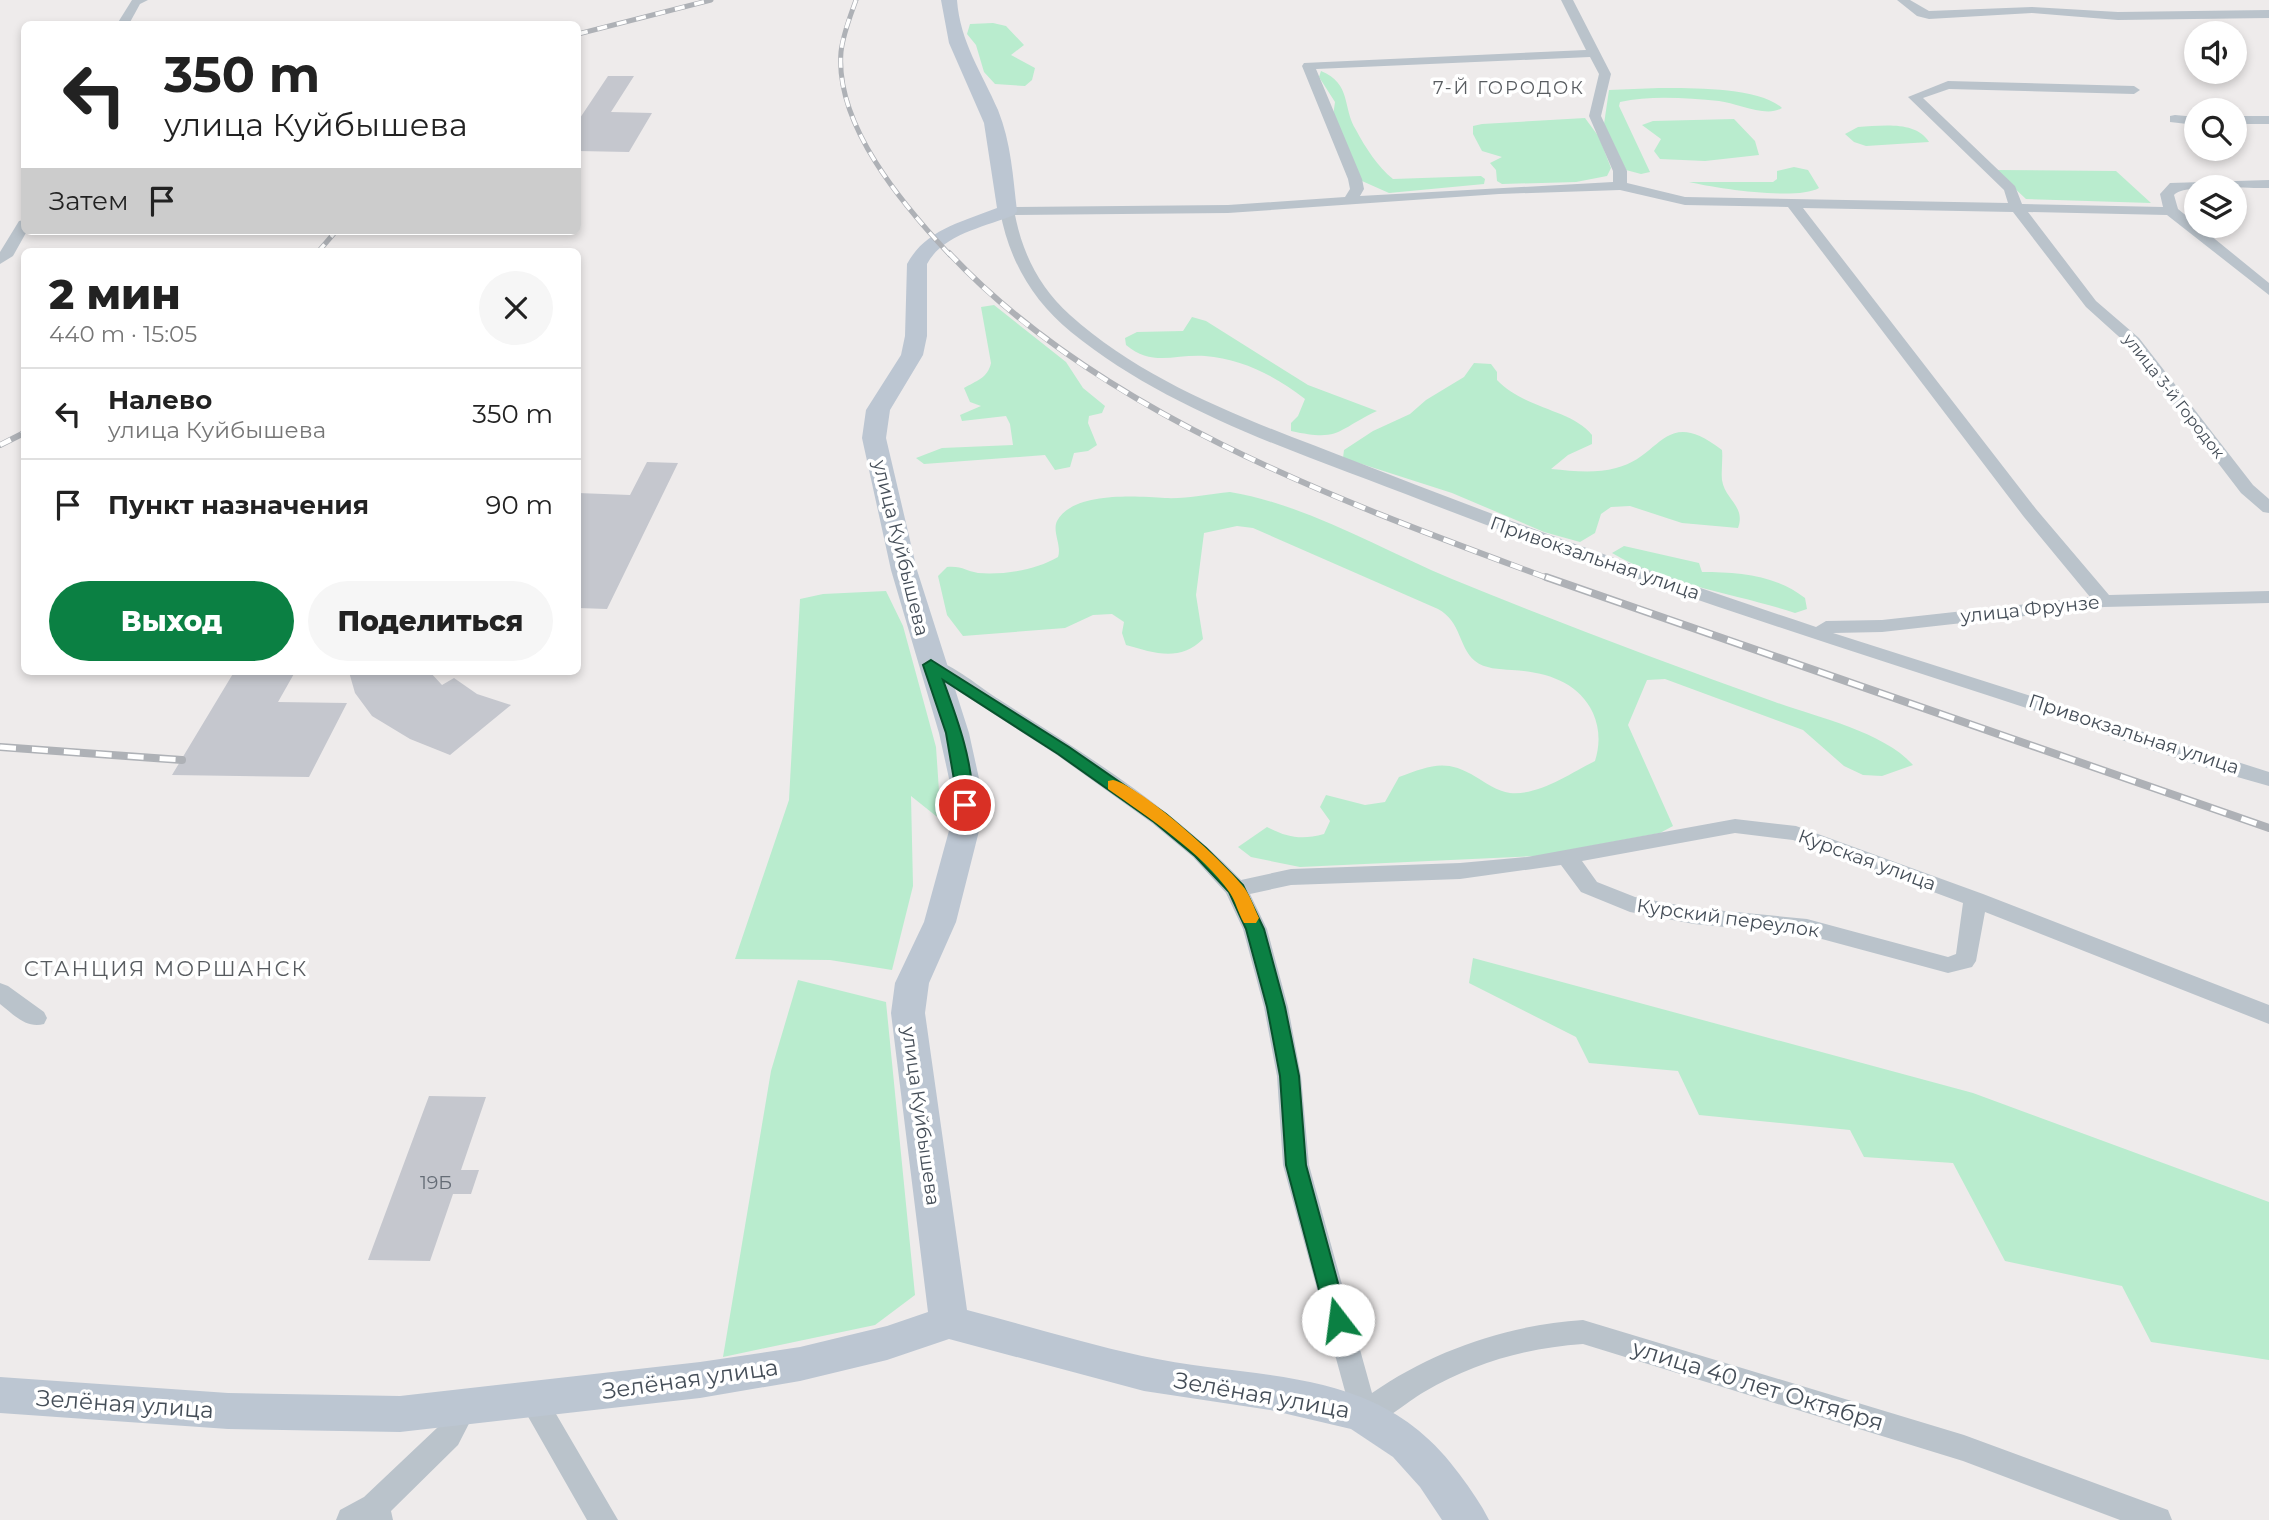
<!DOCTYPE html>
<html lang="ru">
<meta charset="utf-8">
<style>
:root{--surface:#fff;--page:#f6f6f6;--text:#222;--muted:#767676;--line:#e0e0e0;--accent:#0b8043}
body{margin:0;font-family:Montserrat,sans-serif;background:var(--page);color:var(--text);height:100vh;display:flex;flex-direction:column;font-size:26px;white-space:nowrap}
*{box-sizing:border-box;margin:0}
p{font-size:23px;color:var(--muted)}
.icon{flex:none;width:38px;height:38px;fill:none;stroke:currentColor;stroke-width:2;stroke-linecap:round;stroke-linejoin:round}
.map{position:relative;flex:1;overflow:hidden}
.panel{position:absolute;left:21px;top:248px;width:560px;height:427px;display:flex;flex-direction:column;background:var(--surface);border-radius:10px;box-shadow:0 4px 10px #0003}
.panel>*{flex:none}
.guide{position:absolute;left:21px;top:21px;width:560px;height:214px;border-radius:10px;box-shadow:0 4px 10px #0003;background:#fff;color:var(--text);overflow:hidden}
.buttons{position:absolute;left:2184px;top:21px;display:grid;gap:14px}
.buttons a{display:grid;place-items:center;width:63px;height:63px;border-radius:50%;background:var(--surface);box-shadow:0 4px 10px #0003;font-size:35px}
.pin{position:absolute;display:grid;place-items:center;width:60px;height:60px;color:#fff;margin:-30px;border:4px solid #fff;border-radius:50%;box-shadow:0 2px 7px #0007}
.me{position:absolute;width:77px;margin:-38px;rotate:345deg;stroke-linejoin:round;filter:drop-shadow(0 0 5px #0008)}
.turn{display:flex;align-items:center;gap:24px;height:147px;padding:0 28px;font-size:32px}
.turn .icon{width:91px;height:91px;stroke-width:2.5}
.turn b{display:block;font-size:49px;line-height:60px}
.then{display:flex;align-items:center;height:66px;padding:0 28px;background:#0003;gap:14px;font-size:26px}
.round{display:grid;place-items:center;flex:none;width:74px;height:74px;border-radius:37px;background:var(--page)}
.summary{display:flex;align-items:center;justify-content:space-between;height:119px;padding:0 28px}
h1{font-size:42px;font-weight:800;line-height:52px}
.primary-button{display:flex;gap:14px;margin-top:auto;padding:14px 28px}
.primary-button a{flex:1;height:80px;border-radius:42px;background:var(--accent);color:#fff;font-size:28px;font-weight:800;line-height:80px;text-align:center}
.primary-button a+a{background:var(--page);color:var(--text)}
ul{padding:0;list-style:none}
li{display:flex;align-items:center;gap:21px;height:91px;padding:0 28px;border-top:2px solid var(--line)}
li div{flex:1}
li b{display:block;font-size:26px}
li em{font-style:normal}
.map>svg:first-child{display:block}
.green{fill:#b9ecce}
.building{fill:#c5c7ce}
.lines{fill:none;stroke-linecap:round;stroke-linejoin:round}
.street{fill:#bac3cb;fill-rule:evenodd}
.secondary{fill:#bcc6d2;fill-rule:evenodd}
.rail-far2-casing{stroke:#aeb1b6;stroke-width:5}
.rail-far1-casing{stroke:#aeb1b6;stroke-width:6}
.rail-casing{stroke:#aeb1b6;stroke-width:8}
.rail-far2{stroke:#fff;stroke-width:3.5;stroke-dasharray:10;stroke-linecap:butt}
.rail-far1{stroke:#fff;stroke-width:4.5;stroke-dasharray:12;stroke-linecap:butt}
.rail{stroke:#fff;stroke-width:5;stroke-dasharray:16;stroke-linecap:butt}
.route{fill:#0b8043;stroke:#07532c;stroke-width:2}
.slow{fill:#f59e0b}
.labels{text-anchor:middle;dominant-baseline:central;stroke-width:7;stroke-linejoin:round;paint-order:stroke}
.far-street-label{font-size:16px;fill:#454e58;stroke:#fff}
.far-neighbourhood-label{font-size:18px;letter-spacing:2px;fill:#585c60;stroke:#fff}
.street-label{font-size:19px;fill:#454e58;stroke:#fff}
.near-number-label{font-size:19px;fill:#656c76}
.neighbourhood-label{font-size:21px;letter-spacing:2px;fill:#585c60;stroke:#fff}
.near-street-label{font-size:23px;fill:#454e58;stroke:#fff}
</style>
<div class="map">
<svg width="2269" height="1520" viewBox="0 0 2269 1520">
<rect width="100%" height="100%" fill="#eeebeb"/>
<!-- green -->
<path class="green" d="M993,23L1006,26L1024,45L1011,55L1035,68L1032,80L1025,86L995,84L984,72L976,45L967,34L970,24Z
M1321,71C1352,84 1342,107 1356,130C1365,147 1378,167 1393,179L1481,176L1485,179L1484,184L1389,193L1362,181L1333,116L1335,102L1319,77Z
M1659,88C1690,88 1759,87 1782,108C1766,118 1737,103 1719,101C1687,98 1651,95 1620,102L1619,106L1650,172L1641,174L1626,170L1604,124L1609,90Z
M1585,118L1599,137L1611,168L1607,176L1576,182L1502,184L1497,181L1496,170L1490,163L1502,157L1482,151L1473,134V126L1482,124Z
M1734,119L1755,141L1759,155L1705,161L1660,159L1654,151L1661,139L1642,125L1653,121Z
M1858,127C1880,126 1916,120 1929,142L1866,146L1854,142L1845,134Z
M1794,167L1808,170L1819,188C1796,201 1715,188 1689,182H1773L1777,179V171Z
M1995,170L2116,171L2151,203L2026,199Z
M994,305L1066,362L1083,388L1105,406L1102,413L1089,416L1088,423L1097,445L1088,451L1074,453L1070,467L1055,470L1045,455L924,464L916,458L942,448L1013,445L1010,424L1006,416L962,421L960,415L981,406L970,402L964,388C976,381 988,378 991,363L981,307Z
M1192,317L1206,321L1308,385L1377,411C1336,430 1341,442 1291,431V423L1298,416L1305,399C1276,376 1242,359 1205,356C1175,354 1152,367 1126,345L1125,338L1137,332L1183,331Z
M1474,363L1491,364L1497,372V380C1526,410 1571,409 1592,435V444L1568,455L1551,469C1573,471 1594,474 1616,468C1662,457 1664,405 1722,450C1723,460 1721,470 1722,480C1725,500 1746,506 1738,528L1682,523L1630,506L1611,507L1601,514L1595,533L1580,542L1544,532L1452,493L1343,458L1344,450L1373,431L1410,414L1426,400L1464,377Z
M1230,492C1308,505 1380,549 1452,579C1559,623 1666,663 1775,702C1816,717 1884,732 1913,765L1882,776L1863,775L1844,766L1803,730L1665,679L1647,680L1628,725L1673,826L1660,833L1537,856L1300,867L1251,857L1238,847L1267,827C1288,838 1302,840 1324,834L1330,821L1320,807L1326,795L1365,805L1385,802L1399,777C1430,766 1445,758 1476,777C1486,783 1497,791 1510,793C1538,796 1571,773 1595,761C1600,745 1600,729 1593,713C1578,681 1545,672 1512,670C1499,669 1485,669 1475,661C1458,647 1462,622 1438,609L1253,528L1237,526L1204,533L1196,595L1203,639C1180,662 1154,653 1126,645L1122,633L1124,622L1112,614L1093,615L1065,628L963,636L947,615L938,576L947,567C964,566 965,571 978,573C1004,575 1036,570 1058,557C1062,545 1052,532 1057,521C1073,491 1137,496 1165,498C1186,499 1209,494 1230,492Z
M1624,546L1699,563L1702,572C1738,572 1776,575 1805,598L1807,609L1795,613C1735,593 1669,586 1612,553Z
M886,591L903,626L936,747L941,820L911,796L913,886L892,970L830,960L735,959L789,800L800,599L823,594Z
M1473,958L1973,1093L2269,1202V1360L2151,1342L2122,1286L2005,1261L1953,1163L1864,1157L1850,1130L1699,1115L1678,1071L1589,1063L1576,1037L1469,983Z
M798,980L886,1002L915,1295L875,1325L723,1357L771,1071Z"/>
<!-- building -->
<path class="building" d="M608,76H634L611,112L652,113L629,152L578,151V121Z
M647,462L678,463L607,609L578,608V493L630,495Z
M234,672H295L278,702L347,703L309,777L172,775Z
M349,672H430L442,685L454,678L477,694L511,705L450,755L410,739L372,716L355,693Z
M429,1096L486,1097L461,1170H479L471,1194H453L430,1261L368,1260Z"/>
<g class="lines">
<!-- street -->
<path class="street" d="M132,0H148L140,4L129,24H117Z
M1561,0H1573L1611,74L1601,116L1627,171V183L1685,197L2008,203L2004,190L1908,97L1948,81L2134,86L2140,90L2134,94L1949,89L1923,98L2015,186L2022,204L2163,207L2160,194L2170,183L2269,180V188C2248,189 2186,183 2174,195L2178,209L2269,283V295L2167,215L2028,212L2096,301L2139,338L2253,485L2269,499V513L2263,512L2241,493L2127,344L2086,307L2013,212L1803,208L2036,509L2109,595L2269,591V603L2104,607L1882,632L1833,633L2269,772V786C2177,761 2086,727 1996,698C1804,636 1613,574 1426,502C1306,455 1172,414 1071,332C1032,300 1009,260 1000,211L1007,207L1228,205L1345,197L1350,189L1348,179L1302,66L1304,63L1586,50ZM1590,57L1599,74L1589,116L1613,171V182L1360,196L1364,189L1362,179L1316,69ZM1620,190L1685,205L1788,207L2024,517L2090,597L1882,620L1826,621L1816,627C1662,576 1509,522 1357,462C1259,424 1150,387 1070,315C1040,288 1023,255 1015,215L1228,213L1499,194Z
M1897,0H1910L1929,11L2032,7L2118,12L2269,10V18L2118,20L2032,13L1929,19L1917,16Z
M2175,115L2196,117V125L2170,122V116Z
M2235,116H2269V124H2235Z
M24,220V231H27L13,256L0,264V252L19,221Z
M931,659C955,665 979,687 1000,700C1085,754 1171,807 1241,880L1291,869L1460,863L1527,857L1735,819L1796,826L1983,894L2269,1005V1024L1985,912L1976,961L1972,967L1948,973L1807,935L1694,924L1630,912L1581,892L1561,865L1460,879L1291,885L1250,894L1267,929L1288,1007L1301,1076L1309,1165L1372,1393C1434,1350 1508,1325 1583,1320L1964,1435L2168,1510L2172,1520H2120L1963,1461L1583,1344C1526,1348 1474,1363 1424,1392C1404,1403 1377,1432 1354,1424L1283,1165L1277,1076L1264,1007L1243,929L1226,893L1193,857L1152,823L1057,755L924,669L921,665L924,661ZM1735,833L1793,840L1963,903L1956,954L1948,957L1807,919L1694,908L1635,897L1597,882L1582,861Z
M0,983L8,986L44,1012L47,1018L44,1024C26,1029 13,1014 0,1004Z
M532,1386L542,1390L618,1520H587L518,1399L522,1390Z
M462,1395L472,1399L477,1408L458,1445L391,1511L393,1520H336L340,1510L364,1497L438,1427L452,1399Z"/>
<!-- secondary -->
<path class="secondary" d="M941,0H957C960,42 982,73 998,110C1011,142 1013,177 1017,211L1014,215C985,227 943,234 927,264V336L923,355L890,410L886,438L917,570L969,733L980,783V827L956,922L929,983L925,1013L967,1310C1025,1325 1084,1343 1142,1356C1261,1382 1380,1363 1460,1475C1471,1490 1481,1504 1489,1520H1442L1420,1487L1393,1457L1351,1429L1270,1410L1144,1391L949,1339L887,1360L800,1381L700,1398L400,1432L228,1429L0,1413V1377L228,1393L400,1396L700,1362L800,1347L887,1326L928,1312L891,1013L895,983L924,922L950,827V783L939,733L891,570L862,438L866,410L901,355L905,336L907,264C926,229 962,222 997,208L984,123L949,43Z"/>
<defs>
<path id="rail-far2" d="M856,0C850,17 843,34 841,52C835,125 903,205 950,255
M578,34L711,0
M318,252L336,231"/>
<path id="rail-far1" d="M949,253C1102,416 1345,503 1550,579
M0,445L24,433"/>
<path id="rail" d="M1546,577L2269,828
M0,747L182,760"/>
</defs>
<!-- rail-far2 casing -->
<use href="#rail-far2" class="rail-far2-casing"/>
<!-- rail-far1 casing -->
<use href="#rail-far1" class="rail-far1-casing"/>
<!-- rail casing -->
<use href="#rail" class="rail-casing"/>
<!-- rail-far2 -->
<use href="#rail-far2" class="rail-far2"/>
<!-- rail-far1 -->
<use href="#rail-far1" class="rail-far1"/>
<!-- rail -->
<use href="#rail" class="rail"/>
</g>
<!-- route -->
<path class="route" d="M931,660L1069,747L1166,814L1206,848L1243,885L1264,929L1285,1007L1299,1076L1306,1165L1348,1320L1345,1326L1338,1329L1330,1326L1327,1320L1286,1165L1280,1076L1267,1007L1246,929L1229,892L1195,856L1154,822L1058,754L943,680C958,721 973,761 973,805L965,810L959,809L946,733L923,665Z"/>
<!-- slow -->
<path class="slow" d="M1113,780C1142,787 1222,860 1242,885C1250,894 1254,908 1259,918L1256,923H1244C1238,913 1236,902 1230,893C1204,854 1145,815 1108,789V781Z"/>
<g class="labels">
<!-- far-street labels -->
<g class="far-street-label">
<text transform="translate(2174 396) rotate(52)">улица 3-й Городок</text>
</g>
<!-- far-neighbourhood labels -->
<g class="far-neighbourhood-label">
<text x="1509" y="88">7-Й ГОРОДОК</text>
</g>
<!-- street labels -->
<g class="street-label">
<text transform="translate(901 548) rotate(76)">улица Куйбышева</text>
<text transform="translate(1595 558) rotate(19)">Привокзальная улица</text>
<text transform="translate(2030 609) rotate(-6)">улица Фрунзе</text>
<text transform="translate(2134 734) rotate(18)">Привокзальная улица</text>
<text transform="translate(1867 860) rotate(20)">Курская улица</text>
<text transform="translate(1728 918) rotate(8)">Курский переулок</text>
<text transform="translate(921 1116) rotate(82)">улица Куйбышева</text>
</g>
<!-- near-number labels -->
<g class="near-number-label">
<text x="436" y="1182">19Б</text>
</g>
<!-- neighbourhood labels -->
<g class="neighbourhood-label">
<text x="166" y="968">СТАНЦИЯ МОРШАНСК</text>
</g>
<!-- near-street labels -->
<g class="near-street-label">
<text transform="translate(690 1379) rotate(-8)">Зелёная улица</text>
<text transform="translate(1758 1385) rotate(17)">улица 40 лет Октября</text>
<text transform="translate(1262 1395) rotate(10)">Зелёная улица</text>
<text transform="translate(125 1404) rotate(4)">Зелёная улица</text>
</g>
</g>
</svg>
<div class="buttons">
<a><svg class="icon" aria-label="sound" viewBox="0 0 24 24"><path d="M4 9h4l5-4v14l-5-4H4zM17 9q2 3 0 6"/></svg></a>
<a><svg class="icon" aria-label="search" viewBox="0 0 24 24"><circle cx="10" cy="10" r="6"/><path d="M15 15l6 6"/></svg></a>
<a><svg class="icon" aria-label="layers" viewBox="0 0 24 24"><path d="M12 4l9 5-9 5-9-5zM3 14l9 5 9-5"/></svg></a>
</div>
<div class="pin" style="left:965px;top:805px;background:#d93025"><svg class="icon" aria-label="arrive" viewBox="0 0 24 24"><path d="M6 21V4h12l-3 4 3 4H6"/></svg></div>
<svg class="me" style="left:1338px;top:1320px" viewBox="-20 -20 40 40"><circle r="19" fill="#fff"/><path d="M0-13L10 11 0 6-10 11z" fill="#0b8043"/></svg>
<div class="guide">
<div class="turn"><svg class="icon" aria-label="left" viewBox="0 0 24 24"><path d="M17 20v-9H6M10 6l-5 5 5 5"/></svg><div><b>350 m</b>улица Куйбышева</div></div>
<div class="then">Затем<svg class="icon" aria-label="arrive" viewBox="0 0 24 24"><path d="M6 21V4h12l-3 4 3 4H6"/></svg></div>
</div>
<section class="panel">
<div class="summary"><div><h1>2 мин</h1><p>440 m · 15:05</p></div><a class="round"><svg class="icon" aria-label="close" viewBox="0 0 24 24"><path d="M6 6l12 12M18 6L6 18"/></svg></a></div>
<ul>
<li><svg class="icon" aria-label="left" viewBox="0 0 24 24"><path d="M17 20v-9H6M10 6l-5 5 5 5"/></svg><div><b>Налево</b><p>улица Куйбышева</p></div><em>350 m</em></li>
<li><svg class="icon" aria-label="arrive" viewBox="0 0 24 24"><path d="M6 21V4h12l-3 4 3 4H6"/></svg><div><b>Пункт назначения</b></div><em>90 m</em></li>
</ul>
<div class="primary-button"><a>Выход</a><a>Поделиться</a></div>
</section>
</div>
